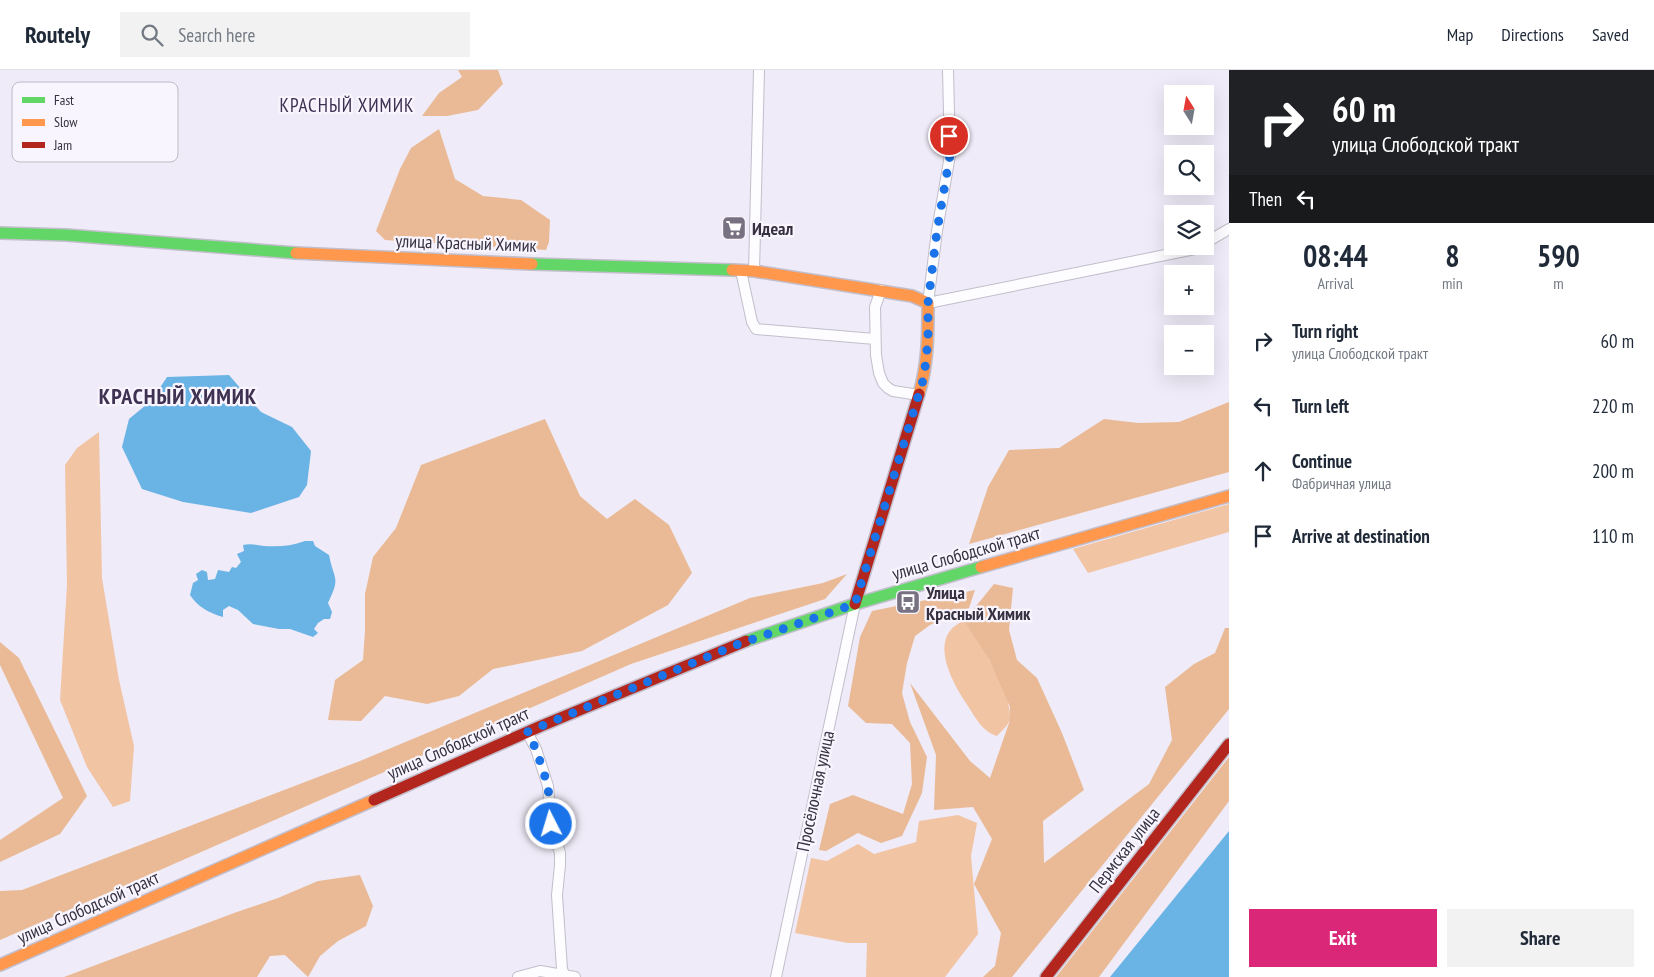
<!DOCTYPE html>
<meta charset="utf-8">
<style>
:root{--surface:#fff;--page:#f2f2f3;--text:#1f2937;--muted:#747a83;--line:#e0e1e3;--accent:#db2777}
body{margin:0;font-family:"PT Sans Narrow",sans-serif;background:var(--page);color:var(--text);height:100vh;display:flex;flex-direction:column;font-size:19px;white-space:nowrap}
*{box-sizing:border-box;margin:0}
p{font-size:16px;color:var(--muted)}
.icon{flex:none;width:28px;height:28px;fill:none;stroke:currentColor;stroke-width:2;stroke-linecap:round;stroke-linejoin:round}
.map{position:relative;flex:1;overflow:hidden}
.details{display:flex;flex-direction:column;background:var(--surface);width:425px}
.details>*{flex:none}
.top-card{background:#202124;color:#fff;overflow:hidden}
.needle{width:32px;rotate:349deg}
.controls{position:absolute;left:1164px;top:15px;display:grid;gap:10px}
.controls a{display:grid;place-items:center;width:50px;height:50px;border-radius:0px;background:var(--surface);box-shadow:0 5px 20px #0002;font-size:25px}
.pin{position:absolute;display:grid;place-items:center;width:42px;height:42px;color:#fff;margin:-21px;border:2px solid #fff;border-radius:50%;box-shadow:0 1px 5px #0007}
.me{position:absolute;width:55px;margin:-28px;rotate:355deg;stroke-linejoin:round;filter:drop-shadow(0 0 4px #0008)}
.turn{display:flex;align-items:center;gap:18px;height:105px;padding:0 20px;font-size:22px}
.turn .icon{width:65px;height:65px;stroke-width:2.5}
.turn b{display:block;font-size:35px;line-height:42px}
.then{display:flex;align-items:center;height:48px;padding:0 20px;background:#0003;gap:10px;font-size:19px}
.eta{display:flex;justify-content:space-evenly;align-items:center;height:85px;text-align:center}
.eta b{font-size:30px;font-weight:600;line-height:35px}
.cta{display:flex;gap:10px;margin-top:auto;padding:10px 20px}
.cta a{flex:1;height:58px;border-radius:0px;background:var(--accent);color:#fff;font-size:20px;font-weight:600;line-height:58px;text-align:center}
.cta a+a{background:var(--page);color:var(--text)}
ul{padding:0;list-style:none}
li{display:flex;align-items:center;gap:15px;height:65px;padding:0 20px}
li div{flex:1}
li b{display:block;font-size:19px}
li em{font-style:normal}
header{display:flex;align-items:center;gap:30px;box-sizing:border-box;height:70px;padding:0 25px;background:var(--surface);border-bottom:1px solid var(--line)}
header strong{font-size:24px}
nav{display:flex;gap:28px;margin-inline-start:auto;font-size:18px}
.search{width:350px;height:45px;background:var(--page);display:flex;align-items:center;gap:12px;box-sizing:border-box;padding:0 18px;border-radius:0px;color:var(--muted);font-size:19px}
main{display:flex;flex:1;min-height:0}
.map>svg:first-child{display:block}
.green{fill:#f1c4a4}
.forest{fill:#e9ba95}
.water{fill:#6ab3e5}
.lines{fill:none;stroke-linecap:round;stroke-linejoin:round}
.street-casing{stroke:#c2becb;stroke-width:12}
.fast-casing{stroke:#c2becb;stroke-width:14}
.slow-casing{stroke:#c2becb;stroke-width:14}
.jam-casing{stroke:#c2becb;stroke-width:14}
.street{stroke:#fdfcfe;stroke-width:10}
.fast{stroke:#63d668;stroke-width:11}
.slow{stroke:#ff974d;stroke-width:11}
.jam{stroke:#b3261e;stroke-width:11}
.route{stroke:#1a73e8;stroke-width:9;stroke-dasharray:0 16.2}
.labels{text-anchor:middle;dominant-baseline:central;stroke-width:4.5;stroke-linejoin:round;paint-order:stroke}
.poi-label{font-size:18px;font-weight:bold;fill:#363041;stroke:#f8f5fe;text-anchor:start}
.street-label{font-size:18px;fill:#363041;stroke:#f8f5fe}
.neighbourhood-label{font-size:19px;letter-spacing:1px;fill:#3e3152;stroke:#f8f5fe}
.district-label{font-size:22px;font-weight:bold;letter-spacing:1px;fill:#3e3152;stroke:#f8f5fe}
.key{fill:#f8f5fe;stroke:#bebac5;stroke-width:1}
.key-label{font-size:14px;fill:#363041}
</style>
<header>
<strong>Routely</strong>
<div class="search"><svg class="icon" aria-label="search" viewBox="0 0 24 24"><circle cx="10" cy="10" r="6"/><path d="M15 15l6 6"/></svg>Search here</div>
<nav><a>Map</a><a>Directions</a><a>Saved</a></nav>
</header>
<main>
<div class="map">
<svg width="1229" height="907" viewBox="0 0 1229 907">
<rect width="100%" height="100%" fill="#efebf8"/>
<!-- green -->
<path class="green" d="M99,362L102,508L119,610L134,676L130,731L113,737L87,697L60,630L67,515L65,395L77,378Z
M1229,434V462L1088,503L1073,479Z
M964,551C979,573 1015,624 1009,651C1008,656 1001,661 997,666C981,661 975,646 966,633C951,611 927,565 964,551Z
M958,745L977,753L971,786L978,864L945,907H866L867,873H848L795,863L811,788L827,791L858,774L874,784L916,772L919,751Z"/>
<!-- forest -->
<path class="forest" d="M458,0H498L503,14L478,40L447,46H422L439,23L462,7Z
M439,59L455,109L483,126L521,130L550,150L549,172L546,180L385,170L376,161L400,99L411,78Z
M1229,332V402L969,474L988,417L1009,380L1059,378L1104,349L1138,353L1179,352Z
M545,349L580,426L607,449L635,429L669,455L692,503L668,535L582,581L493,599L459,626L427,634L385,626L361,651L328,650L335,610L363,590L365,561V524L373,487L396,458L421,395Z
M847,504L825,529L631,594L0,870V821L22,820L360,691L750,528L823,513Z
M994,514L1013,518L1009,560L1017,590L1037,608L1062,663L1084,720L1043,751L1044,793L1149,714L1172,670L1165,617L1194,594L1215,583L1225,558H1229V639L1012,907H983L995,896L1001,863L974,814L992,769L973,737L934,740L936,685L910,613L970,691L990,708L1009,653L1010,637L990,591L964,551Z
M975,520L969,538L930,555L915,566L907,593L902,623L910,652L927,687L922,723L902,766L881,773L858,763L826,781L819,780L830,734L853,725L903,744L912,714L910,673L892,654L866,653L848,636L860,567L872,541Z
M0,572L19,588L87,726L60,764L0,792V770L63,728L0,595Z
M1229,687V731L1099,907H1056Z
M360,805L373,836L366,856L338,871L320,886L308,907L285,885L270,886L257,907H64L234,843L278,828L318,811Z"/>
<!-- water -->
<path class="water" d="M229,305L261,342L292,357L311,381L307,415L299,427L251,443L183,432L142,419L122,377L129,349L152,330L167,307Z
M305,471H313L315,476L329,485C334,511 341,506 328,533L332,542L330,549H324L318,553L314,559L318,563L313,567L290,559H279L253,554L238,540L229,536L223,540V547C209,543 198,537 190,525L193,513L198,510L196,504L202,500L207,502L208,510L215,509L218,500L229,502L232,497L236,498L241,492L237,484L244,481L243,475C251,473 257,475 264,476C279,477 291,476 305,471Z
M1229,761V907H1110Z"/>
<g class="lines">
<defs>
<path id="street" d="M948,0L950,85L937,161L928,233L1195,179L1199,176
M1205,173L1229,159
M741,201L752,252L756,259L875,269
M754,201L759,0
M881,220L875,237L876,285L879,303L883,313L888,318L893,321L919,325
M527,662L536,679L548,716L551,754L560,783V795L557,825L562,899L564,904
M518,907L540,901L575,907
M776,907L855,534"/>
<path id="fast" d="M0,163L66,165L296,183
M532,194L732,200
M746,571L855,534L981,497"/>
<path id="slow" d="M296,183L532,194
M732,200L754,201L912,226L928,233C928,264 928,294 919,324
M981,497L1229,426
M0,895L374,730"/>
<path id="jam" d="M855,534L919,324
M374,730L541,656L746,571
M1046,907L1229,674"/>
</defs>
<!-- street casing -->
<use href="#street" class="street-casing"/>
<!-- fast casing -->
<use href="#fast" class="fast-casing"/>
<!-- slow casing -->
<use href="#slow" class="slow-casing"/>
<!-- jam casing -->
<use href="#jam" class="jam-casing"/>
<!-- street -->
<use href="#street" class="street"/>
<!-- fast -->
<use href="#fast" class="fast"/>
<!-- slow -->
<use href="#slow" class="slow"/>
<!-- jam -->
<use href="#jam" class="jam"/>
</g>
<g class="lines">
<!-- route -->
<path class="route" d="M551,754L548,716L536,679L527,662L736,575L855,534L924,307L928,271V233L937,161L950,85L949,66"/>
</g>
<!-- icons -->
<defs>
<symbol id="supermarket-square" viewBox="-11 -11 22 22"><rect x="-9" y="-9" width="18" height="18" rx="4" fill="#777181" stroke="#f8f5fe"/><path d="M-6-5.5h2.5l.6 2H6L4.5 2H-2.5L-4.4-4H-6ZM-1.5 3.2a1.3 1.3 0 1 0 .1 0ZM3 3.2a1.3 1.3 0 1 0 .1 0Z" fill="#fff"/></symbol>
<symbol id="bus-square" viewBox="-11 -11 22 22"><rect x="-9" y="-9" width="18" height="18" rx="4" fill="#777181" stroke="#f8f5fe"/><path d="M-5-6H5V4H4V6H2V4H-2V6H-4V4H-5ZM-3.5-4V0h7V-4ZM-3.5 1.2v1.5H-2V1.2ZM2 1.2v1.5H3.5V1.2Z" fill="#fff"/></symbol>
</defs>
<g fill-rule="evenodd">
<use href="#supermarket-square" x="720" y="144" width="28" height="28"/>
<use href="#bus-square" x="894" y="518" width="28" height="28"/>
</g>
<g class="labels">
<!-- poi labels -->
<g class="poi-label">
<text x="752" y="158">Идеал</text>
<text x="926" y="522">Улица<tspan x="926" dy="21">Красный Химик</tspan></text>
</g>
<!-- street labels -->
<g class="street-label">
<text transform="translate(466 173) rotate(2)">улица Красный Химик</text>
<text transform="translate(966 483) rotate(-16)">улица Слободской тракт</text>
<text transform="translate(458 673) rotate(-24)">улица Слободской тракт</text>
<text transform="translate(815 721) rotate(-78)">Просёлочная улица</text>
<text transform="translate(1124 780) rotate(-52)">Пермская улица</text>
<text transform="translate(88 837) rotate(-24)">улица Слободской тракт</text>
</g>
<!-- neighbourhood labels -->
<g class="neighbourhood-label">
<text x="347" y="35">КРАСНЫЙ ХИМИК</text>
</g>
<!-- district labels -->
<g class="district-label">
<text x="178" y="326">КРАСНЫЙ ХИМИК</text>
</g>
</g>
<!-- legend -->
<rect x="12" y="12" width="166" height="80" rx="8" class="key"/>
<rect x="22" y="27" width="23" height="6" fill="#63d668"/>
<rect x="22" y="49" width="23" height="7" fill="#ff974d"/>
<rect x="22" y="72" width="23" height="6" fill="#b3261e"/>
<g class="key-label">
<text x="54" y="35">Fast</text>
<text x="54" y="57">Slow</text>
<text x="54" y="80">Jam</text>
</g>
</svg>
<div class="controls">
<a><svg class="needle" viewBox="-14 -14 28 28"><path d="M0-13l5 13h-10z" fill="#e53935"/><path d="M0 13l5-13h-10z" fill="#747a83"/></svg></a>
<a><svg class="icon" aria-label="search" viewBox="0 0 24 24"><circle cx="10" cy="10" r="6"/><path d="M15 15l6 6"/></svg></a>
<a><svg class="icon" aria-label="layers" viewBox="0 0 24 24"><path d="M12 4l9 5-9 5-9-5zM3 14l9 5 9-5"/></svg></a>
<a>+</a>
<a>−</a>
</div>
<div class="pin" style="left:949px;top:66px;background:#d93025"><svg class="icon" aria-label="arrive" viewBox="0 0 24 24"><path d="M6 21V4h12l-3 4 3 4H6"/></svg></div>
<svg class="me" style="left:551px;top:754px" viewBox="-20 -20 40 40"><circle r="17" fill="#1a73e8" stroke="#fff" stroke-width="3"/><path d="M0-11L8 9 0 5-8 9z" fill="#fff"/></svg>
</div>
<section class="details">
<div class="top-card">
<div class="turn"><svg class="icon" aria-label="right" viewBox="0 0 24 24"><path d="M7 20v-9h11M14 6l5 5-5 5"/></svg><div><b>60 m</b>улица Слободской тракт</div></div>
<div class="then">Then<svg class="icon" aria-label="left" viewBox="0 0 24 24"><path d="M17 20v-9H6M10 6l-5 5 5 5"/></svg></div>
</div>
<div class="eta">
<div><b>08:44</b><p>Arrival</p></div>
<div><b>8</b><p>min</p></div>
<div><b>590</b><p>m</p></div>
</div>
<ul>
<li><svg class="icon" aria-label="right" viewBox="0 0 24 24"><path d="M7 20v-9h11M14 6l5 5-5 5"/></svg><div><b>Turn right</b><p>улица Слободской тракт</p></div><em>60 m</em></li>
<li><svg class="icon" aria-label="left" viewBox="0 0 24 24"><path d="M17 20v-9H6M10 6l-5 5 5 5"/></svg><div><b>Turn left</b></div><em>220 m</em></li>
<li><svg class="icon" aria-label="ahead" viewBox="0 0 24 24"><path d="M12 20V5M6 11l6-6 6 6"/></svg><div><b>Continue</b><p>Фабричная улица</p></div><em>200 m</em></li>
<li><svg class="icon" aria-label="arrive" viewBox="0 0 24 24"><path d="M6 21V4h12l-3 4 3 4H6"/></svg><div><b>Arrive at destination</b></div><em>110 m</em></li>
</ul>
<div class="cta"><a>Exit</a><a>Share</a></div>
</section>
</main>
